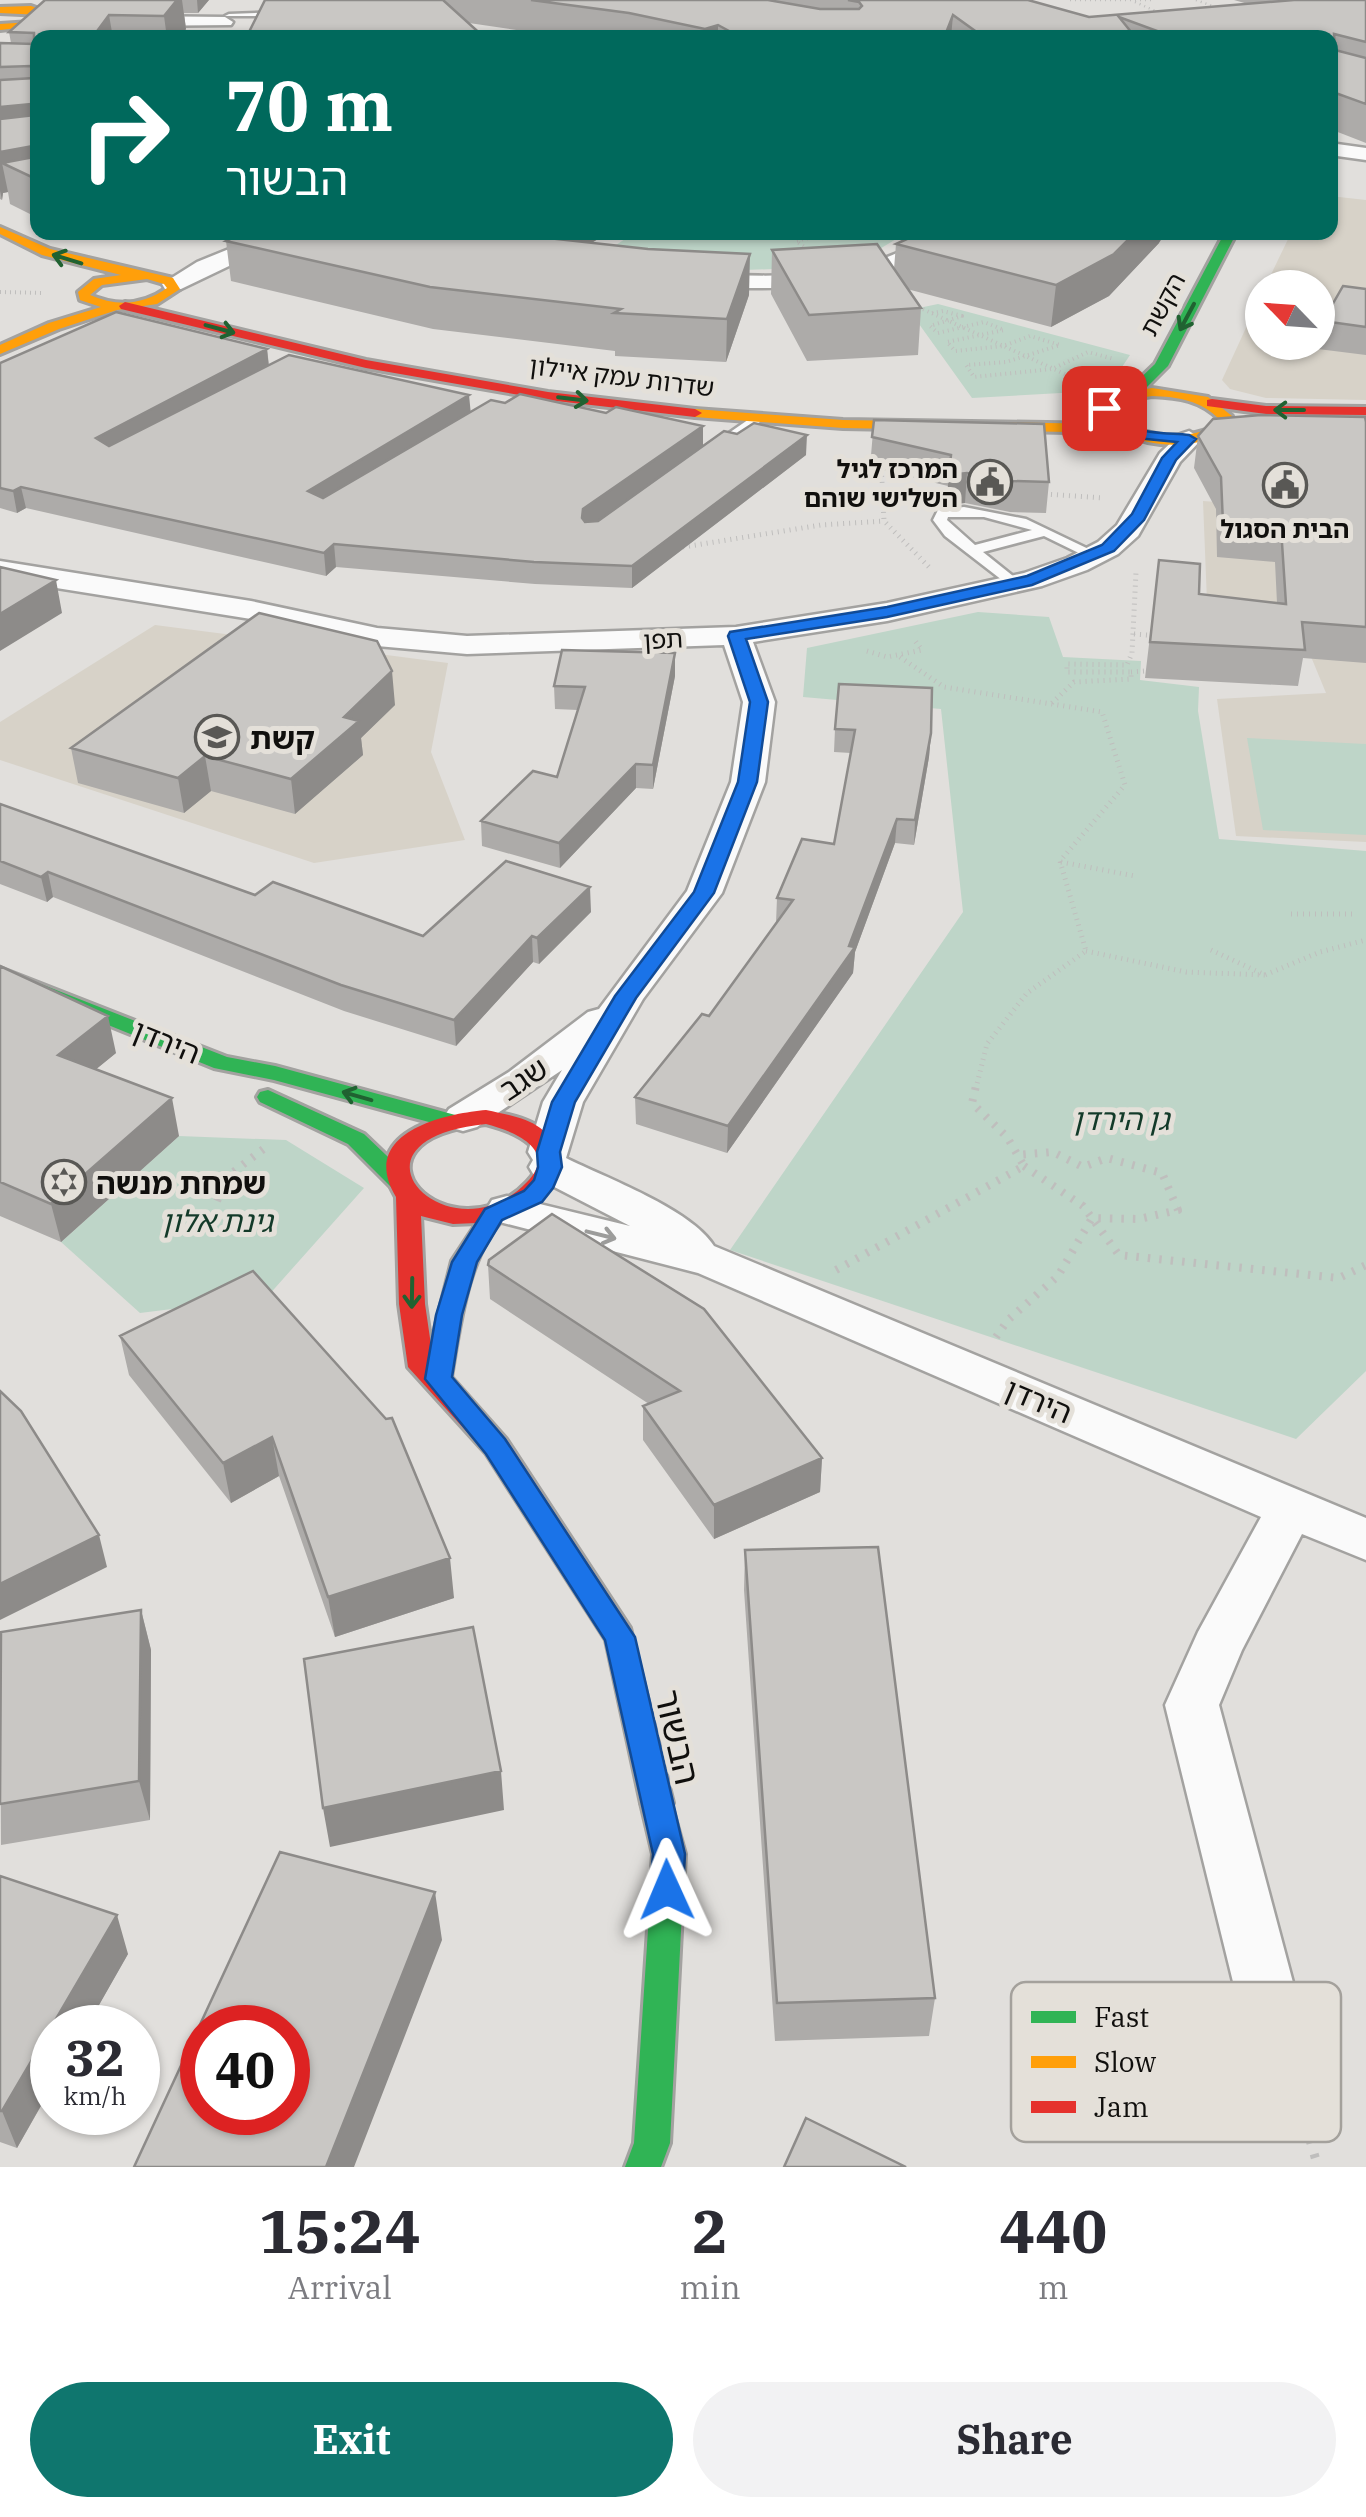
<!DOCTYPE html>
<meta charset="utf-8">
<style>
:root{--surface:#fff;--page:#f2f2f3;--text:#2b2b33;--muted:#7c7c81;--accent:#0f766e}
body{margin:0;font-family:"IBM Plex Serif","Noto Sans Hebrew",serif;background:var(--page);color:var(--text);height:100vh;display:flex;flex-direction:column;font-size:38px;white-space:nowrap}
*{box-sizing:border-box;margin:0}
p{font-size:32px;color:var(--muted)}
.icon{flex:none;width:55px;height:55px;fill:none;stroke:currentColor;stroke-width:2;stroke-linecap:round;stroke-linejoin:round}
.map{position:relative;height:2167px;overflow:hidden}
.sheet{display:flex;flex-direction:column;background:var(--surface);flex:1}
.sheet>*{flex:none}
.hud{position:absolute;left:30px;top:30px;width:1308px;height:210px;border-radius:20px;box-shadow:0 2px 8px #0004;background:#00695c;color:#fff;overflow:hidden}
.needle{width:65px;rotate:295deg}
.controls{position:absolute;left:1245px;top:270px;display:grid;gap:20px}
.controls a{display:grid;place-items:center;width:90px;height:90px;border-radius:50%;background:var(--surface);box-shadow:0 2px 8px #0004;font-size:50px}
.speed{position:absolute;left:30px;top:2005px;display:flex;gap:20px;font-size:50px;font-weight:700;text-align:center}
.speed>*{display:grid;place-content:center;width:130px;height:130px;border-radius:50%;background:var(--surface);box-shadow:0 2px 8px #0004;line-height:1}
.speed small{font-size:25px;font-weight:400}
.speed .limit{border:15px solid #d22;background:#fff;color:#111}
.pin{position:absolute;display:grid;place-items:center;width:85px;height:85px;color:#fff;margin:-42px;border-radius:20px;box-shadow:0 5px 15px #0006}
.me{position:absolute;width:110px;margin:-55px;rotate:359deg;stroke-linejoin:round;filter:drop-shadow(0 0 8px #0008)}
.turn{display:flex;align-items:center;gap:35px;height:210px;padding:0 30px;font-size:45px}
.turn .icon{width:130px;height:130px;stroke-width:2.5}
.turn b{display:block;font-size:70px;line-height:85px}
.eta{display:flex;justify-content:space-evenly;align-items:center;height:170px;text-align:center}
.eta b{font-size:60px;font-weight:700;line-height:70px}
.button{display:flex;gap:20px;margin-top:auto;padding:20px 30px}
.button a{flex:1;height:115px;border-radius:60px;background:var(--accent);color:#fff;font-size:40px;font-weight:700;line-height:115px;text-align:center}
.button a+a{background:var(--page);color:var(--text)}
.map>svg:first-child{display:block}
.built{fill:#d7d2c8}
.green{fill:#bed5c8}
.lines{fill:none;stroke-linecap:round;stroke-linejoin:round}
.lane-casing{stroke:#a3a2a0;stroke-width:5}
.street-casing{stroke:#a3a2a0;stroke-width:5}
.fast-casing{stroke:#a3a2a0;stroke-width:6}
.slow-casing{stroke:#a3a2a0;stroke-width:6}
.jam-casing{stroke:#a3a2a0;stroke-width:6}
.path-far4{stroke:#bfbebd;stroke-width:2.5;stroke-dasharray:1 4;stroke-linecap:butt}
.path-far3{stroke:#bfbebd;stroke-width:4;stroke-dasharray:1 4;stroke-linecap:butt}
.path-far2{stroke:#bfbebd;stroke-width:5;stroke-dasharray:1 5;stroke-linecap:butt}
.path-far1{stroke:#bfbebd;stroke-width:8;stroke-dasharray:2.5 9;stroke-linecap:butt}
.path{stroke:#bfbebd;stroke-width:9;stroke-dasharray:4 11;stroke-linecap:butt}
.lane{fill:#fafafa;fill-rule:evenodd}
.street{fill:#fafafa;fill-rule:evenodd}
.fast{fill:#30b455;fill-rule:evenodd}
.slow{fill:#ff9f0a;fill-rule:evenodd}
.jam{fill:#e5322d;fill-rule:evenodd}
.wall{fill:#adaba9}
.shaded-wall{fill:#8d8b89}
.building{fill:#c9c7c4;stroke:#8d8b89;stroke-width:2.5;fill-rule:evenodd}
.oneway{stroke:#206231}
.oneway2{stroke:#9c9c9b}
.route{fill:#1a73e8;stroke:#114b97;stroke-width:2.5}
.labels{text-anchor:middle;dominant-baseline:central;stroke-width:10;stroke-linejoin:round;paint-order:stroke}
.far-street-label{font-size:25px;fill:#100f0d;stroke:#e4e0d9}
.far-poi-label{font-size:25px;font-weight:bold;fill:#100f0d;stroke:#e4e0d9;text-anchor:end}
.poi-label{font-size:30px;font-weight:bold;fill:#100f0d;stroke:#e4e0d9;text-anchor:start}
.street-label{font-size:30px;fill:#100f0d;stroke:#e4e0d9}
.park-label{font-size:30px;font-style:italic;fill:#133a29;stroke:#e4e0d9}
.near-street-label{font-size:35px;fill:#100f0d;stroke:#e4e0d9}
.key{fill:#e4e0d9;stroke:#a4a19c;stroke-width:2.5}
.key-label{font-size:28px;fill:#100f0d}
</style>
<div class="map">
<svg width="1366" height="2167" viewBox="0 0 1366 2167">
<rect width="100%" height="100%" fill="#e1dfdc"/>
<!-- built -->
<path class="built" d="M1330,196L1366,200V400L1266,398L1230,389L1222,380L1262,293V342H1318V288L1265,287L1291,233L1330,232Z
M1203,501L1366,513V842L1236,836L1217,699L1326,693L1300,630L1208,627Z
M155,625L448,663L431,752L465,840L314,863L0,760V722Z"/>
<!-- green -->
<path class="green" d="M634,233H906L878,250L773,269L715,271L598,257Z
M938,304L1130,355L1116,376L1079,392L972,398L909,310Z
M978,612L1049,617L1063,657L1141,661L1140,680L1199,687L1198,711L1219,839L1366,851V1371L1296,1439L730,1250L963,912L941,709L803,697L807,648Z
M1247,738L1366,744V835L1263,830Z
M179,1136L286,1140L364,1188L267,1297L140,1313L61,1242Z"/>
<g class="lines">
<defs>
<path id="lane" d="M285,12L288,16H225L229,14Z
M755,415L765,418L720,452H710V446Z
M964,507L1026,519L1101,555L1089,558L1044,536L983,552L1023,584L1011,587L945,536L933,520L938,510ZM948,517H984L1032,530L975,545L947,520Z"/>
<path id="street" d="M225,17L233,22L231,25L131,26L123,21L131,16Z
M1330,143L1366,148V160L1330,155Z
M271,232H300L181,289H165L162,284L197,262Z
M934,232H958C910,285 804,289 738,288C722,288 698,291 686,280L697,273C776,278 867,281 934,232Z
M1189,431L1202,439L1180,462L1138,536L1118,554L1087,570L1042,586L887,621L753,642L775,702L765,782L722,893L643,999L583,1102L566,1158C606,1178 691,1209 714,1246L1366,1518V1560L1302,1534L1242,1650L1219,1705L1295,1990L1286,2010L1265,2019L1244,2010L1235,1990L1165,1705L1198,1632L1261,1517L698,1273L492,1220L486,1210L492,1200L507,1196L630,1226L535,1177L529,1167L533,1160L528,1152L543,1102L562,1070L477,1127L463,1131L449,1127L443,1118L449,1109L509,1072L588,1012L599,1009L687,891L731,782L743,702L724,645L467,654L377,646L251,619L0,579V561L251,601L377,628L467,636L736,627L887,603L1024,573L1067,558L1098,542L1117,525L1160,453L1180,434Z"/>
<path id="fast" d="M1225,232H1237L1168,366L1137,397H1127V391L1155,364Z
M0,968L227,1057L275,1066L459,1116L462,1121L451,1128L274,1080L214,1068L0,981Z
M268,1090L364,1134L407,1175L411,1181L407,1187H391L348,1144L260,1102L257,1097L260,1092Z
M657,1789L668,1793L685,1854L670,2143L661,2167H625L634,2143L653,1854L641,1803L646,1793Z"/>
<path id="slow" d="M31,6L53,14L36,26L0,30V24L31,22L42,15L0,13V7Z
M0,227L50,249L173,278L180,289L157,304L117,310L59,329L0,354V345L49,323L101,307L80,300L78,292L94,279L121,275L42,255L0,234ZM147,279L164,284L167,288C143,305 117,307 90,295L102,285Z
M1152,388L1208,397L1232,416V427C1202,450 1155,449 1122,433L843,428L695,417L688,413L695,409L843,420L1107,424L1098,417L1099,405L1112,395ZM1152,396C1178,397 1201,400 1220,420L1219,425C1181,442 1146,439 1112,415L1111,409L1121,401Z"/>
<path id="jam" d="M125,302L366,360L548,392L695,409L702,413L695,417L548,400L366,368L121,309L119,306Z
M1212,399L1266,406L1366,407V415L1266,414L1207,406V400Z
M486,1110C523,1118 548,1121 562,1160C555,1184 541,1200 518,1211C514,1213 508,1214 505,1217C468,1252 459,1329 451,1377L506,1439L630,1628L673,1803L668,1813L657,1817L646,1813L641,1803L606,1640L486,1453L408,1367L399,1304L396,1197C358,1134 441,1114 486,1110ZM486,1124C513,1131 559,1149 527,1182C451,1262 329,1140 486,1124ZM421,1216L453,1224L477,1223L452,1261L431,1345L425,1304Z"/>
</defs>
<!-- lane casing -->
<use href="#lane" class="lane-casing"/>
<!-- street casing -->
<use href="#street" class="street-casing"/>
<!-- fast casing -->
<use href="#fast" class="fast-casing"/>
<!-- slow casing -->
<use href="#slow" class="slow-casing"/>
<!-- jam casing -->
<use href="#jam" class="jam-casing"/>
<!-- path-far4 -->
<path class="path-far4" d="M1070,0H1152
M1196,0L1218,8
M1135,2L1160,13
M479,35L502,38"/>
<!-- path-far3 -->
<path class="path-far3" d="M805,232L813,237L796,241L806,248
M0,292L43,293
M914,305L1080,381
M932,313L943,311L962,316L930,326L938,333L984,322L1004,330L947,342L955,351L1003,346L1030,336L1060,345L1006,362L966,365L974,377L1052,369L1088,352L1114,359"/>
<!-- path-far2 -->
<path class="path-far2" d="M881,464L884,521L929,567
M881,476L910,475
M1045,494L1104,498
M677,548L821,525L884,521
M1134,634L1147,635
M867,651L887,657L922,650L913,638
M900,657L944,687L1102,712L1125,785L1060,861L1086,951L1027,993L987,1044L976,1088
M1131,672L1145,671
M1052,703L1074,682L1131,679V672H1067V664L1127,665L1132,653L1136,572
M1061,862L1135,876
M1291,914H1354
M1211,950L1265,975L1320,952L1366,940
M1086,951L1186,972L1265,975"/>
<!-- path-far1 -->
<path class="path-far1" d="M1024,1166L1083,1206L1119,1255L1339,1278L1366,1265
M217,1201L228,1176L270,1144
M836,1270L1024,1166L1007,1137L972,1103L976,1086
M996,1337L1008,1320L1058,1276L1092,1218L1139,1219L1178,1210L1162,1173L1107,1158L1083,1167L1053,1152L1018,1155"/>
<!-- path -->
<path class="path" d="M1280,2039L1318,2167"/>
<!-- lane -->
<use href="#lane" class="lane"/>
<!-- street -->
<use href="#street" class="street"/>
<!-- fast -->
<use href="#fast" class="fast"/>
<!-- slow -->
<use href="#slow" class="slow"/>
<!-- jam -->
<use href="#jam" class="jam"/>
</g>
<!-- wall -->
<path class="wall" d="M45,0H209L198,13H184L186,29L180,38H38V218L10,204L8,192L3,193L2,200L0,199V43H11L9,32Z
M265,0H1028L1089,17L1248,4L1234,0H1366V143L1330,129V38H570L469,23Z
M246,232H610L591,243L749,295L726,362L615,356V351L433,329L231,281L226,241Z
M1159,243L1109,296L1051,327L907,289L921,308L918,355L807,361L771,294L772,250L894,269L896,244Z
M1366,289V355L1318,349L1323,321Z
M267,349L269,365L470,412L703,447L806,455L632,588L535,584L336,567L326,576L26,508L17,513L0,508V363Z
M874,420L1049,482L1046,513L1010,512L965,503L946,505L948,486L870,467Z
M1366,422V663L1303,658L1298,686L1145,678L1159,560L1199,594L1277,603L1275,562L1217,557L1216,509L1194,468L1198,436Z
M675,653V676L653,789L636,788L560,868L482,846L481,821L557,777L578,710L555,709L554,686Z
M395,705L361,738L363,755L295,814L211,791L184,813L78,783L71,748Z
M835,729L931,733L929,757L914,845L895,843L855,952L853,973L727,1153L636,1124L635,1097L709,1016L776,923L777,898L834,844L851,753L834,752Z
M0,804L255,895L423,936L591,912L539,964L533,962L456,1046L344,1011L53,897L47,902L0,884Z
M0,966L116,1053L96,1069L179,1136L61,1242L0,1216Z
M488,1265L822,1458L820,1492L714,1539L643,1440V1406L649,1404L490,1299Z
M120,1336L386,1419L454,1598L335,1637L279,1476L231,1503L129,1375Z
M745,1550L935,1998L929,2036L775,2041L744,1590Z
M141,1610L151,1650L150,1820L1,1845L0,1641Z
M0,1876L128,1954L17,2148L0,2142Z"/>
<!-- shaded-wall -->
<path class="shaded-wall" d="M177,0H182L186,29L180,38H167L164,16Z
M197,0H209L198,13Z
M109,15L113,38H92Z
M953,15L951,38H944Z
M718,25V38H705V29Z
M31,104L38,142L0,146V107Z
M33,146L38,170L2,163L8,192L3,193L2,200L0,191V152Z
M536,232H545L546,268L529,236Z
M575,232H610L576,252Z
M1136,232H1166L1159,243L1109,296L1051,327L1056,285Z
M750,254L749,295L726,362L727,319Z
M267,349L269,369L99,459L96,438Z
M469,395L471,415L310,512L308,491Z
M703,426V447L584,531L582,518L583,509Z
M807,435L806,455L632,588V566Z
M967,473L965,503L946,505L949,475Z
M21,487L26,508L17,513L13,491Z
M334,544L336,567L326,576L324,553Z
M56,580L62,613L0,651V614Z
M675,653V676L653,789V765Z
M392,671L395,705L361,738L363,755L295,814L291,779L344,717Z
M931,733L929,757L914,845L915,820Z
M205,756L211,791L184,813L178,778Z
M636,764V788L560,868L559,843Z
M897,819L895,843L855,952L853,973L727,1153L728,1126L849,946Z
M48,872L53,897L47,902L41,877Z
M590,887L591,912L539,964L537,938Z
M532,936L533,962L456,1046L454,1020Z
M108,1016L116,1053L67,1093L58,1055Z
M172,1098L179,1136L61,1242L51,1204Z
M272,1437L279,1476L231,1503L223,1463Z
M822,1458L820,1492L714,1539V1505Z
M99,1535L107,1567L0,1620V1584Z
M450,1558L454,1598L335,1637L328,1597Z
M141,1610L151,1650L150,1820L139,1781Z
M501,1771L504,1810L330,1847L323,1808Z
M435,1892L442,1940L354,2167H326Z
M117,1915L128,1954L86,2028H52V2086L17,2148L2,2111Z"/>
<!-- building -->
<path class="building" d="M45,0H177L164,16L109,15L92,38H38V180L2,163L34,157L33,146L0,152V119L34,115L35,107L31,104L0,107V80L34,78L31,66L0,67V43L34,44V33L9,32Z
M265,0H443L485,38H246Z
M531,0H768L820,9H859L862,6L859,2L848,0H1028L1089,17L1294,0H1366V42L1334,34L1335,50L1366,58V104L1330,91V38H1176L1119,17L1136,38H985L953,15L944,38H742L718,25L705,29L629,13Z
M246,232H536L529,236L648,249L750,254L727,319L614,313L621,309L430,287L226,241Z
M922,232H1136L1114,254L1056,285L896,244Z
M877,244L921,308L809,315L772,250Z
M1343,286L1366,289V327L1323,321Z
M116,312L267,349L96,438L109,446L289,355L469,395L308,491L323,498L491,400L505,403L520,394L606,413L616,407L703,426L583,509L582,518L585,522L598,521L724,431L737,434L754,423L807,435L632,566L534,562L334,544L324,553L21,487L13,491L0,488V363Z
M1261,415L1365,417L1366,422V627L1302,622L1305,650L1150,642L1159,560L1200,564L1199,594L1286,604L1281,528L1223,524L1221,477L1198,436L1213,419Z
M874,420L1044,424L1049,482L1013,481L967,473L949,475L951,455L872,437Z
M0,567L56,580L0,614Z
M259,613L377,641L392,671L344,717L359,721L291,779L205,756L178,778L71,748Z
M562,650L675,653L653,765L636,764L559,843L481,821L533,771L557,777L585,687L554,686Z
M839,684L932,688L931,733L915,820L897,819L849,946L855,947L728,1126L635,1097L702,1014L709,1016L793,900L777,898L802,839L834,844L855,730L835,729Z
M0,804L255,895L273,882L423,936L506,861L590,887L537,938L532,936L454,1020L341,985L48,872L41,877L0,861Z
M0,966L108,1016L58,1055L172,1098L51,1204L0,1182Z
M552,1214L704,1309L822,1458L714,1505L643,1406L680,1391L488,1265L489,1260Z
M253,1271L386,1419L392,1418L450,1558L328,1597L272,1437L223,1463L120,1336Z
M0,1391L21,1411L99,1535L0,1584Z
M878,1547L935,1998L777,2003L745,1550Z
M141,1610L139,1781L0,1804L1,1632Z
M473,1627L501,1771L323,1808L304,1659Z
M280,1852L435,1892L326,2167H134ZM202,2028H288V2112H202Z
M0,1876L117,1915L2,2111H0Z
M806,2118L906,2167H784Z"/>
<!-- one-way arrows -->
<defs><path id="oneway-shaft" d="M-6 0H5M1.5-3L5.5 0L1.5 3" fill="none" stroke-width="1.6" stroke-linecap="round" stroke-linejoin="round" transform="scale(2.5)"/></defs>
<g class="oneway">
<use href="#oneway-shaft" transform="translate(67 259) rotate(-163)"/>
<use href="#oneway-shaft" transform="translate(1187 317) rotate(118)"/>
<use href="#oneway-shaft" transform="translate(220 329) rotate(15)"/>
<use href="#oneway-shaft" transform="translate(573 399) rotate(7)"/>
<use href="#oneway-shaft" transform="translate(1289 410) rotate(180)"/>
<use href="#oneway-shaft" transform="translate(357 1096) rotate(-164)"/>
<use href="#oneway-shaft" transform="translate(412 1293) rotate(91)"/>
</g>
<use class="oneway2" href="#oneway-shaft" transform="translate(601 1235) rotate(14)"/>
<!-- route -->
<path class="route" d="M1099,405H1109C1119,436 1161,432 1189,435L1196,439L1176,460L1144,520L1114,551L1032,585L887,617L746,639L768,702L757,782L714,893L636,998L575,1102L560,1152L562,1167L553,1188L542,1202L502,1220L477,1262L462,1315L452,1377L505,1439L635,1637L685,1854L683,1890L678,1901L667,1905L655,1901L650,1890L653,1854L605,1640L486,1454L425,1379L436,1315L452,1262L485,1209L524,1191L534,1180L538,1167L537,1152L552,1102L615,996L694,892L738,782L750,702L728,636L730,632L887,607L1027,576L1102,545L1132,514L1162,458L1177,442L1126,437L1100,420Z"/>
<!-- icons -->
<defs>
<symbol id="civic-ring" viewBox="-11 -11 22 22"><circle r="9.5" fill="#e4e0d9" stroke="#595855" stroke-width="1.5"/><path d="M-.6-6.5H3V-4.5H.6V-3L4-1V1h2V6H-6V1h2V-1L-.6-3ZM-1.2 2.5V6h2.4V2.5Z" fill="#595855"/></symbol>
<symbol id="school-ring" viewBox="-11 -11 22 22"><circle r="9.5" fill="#e4e0d9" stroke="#595855" stroke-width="1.5"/><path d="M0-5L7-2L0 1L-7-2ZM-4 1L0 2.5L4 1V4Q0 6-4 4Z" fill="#595855"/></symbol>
<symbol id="synagogue-ring" viewBox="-11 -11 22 22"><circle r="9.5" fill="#e4e0d9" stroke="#595855" stroke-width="1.5"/><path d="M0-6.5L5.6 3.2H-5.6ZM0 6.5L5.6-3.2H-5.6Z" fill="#595855"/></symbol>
</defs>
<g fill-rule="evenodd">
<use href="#civic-ring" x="965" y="457" width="50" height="50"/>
<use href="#civic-ring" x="1260" y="460" width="50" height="50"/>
<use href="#school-ring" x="192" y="712" width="50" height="50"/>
<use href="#synagogue-ring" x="39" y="1157" width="50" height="50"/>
</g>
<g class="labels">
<!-- far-street labels -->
<g class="far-street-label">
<text transform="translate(1162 304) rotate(-62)">הקשת</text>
<text transform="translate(622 376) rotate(7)">שדרות עמק איילון</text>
<text transform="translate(663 639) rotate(-3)">תפן</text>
</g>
<!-- far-poi labels -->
<g class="far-poi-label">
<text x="958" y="468">המרכז לגיל<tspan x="958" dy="29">השלישי שוהם</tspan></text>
<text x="1285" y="528" text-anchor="middle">הבית הסגול</text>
</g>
<!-- poi labels -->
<g class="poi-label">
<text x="250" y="737">קשת</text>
<text x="96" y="1182">שמחת מנשה</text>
</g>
<!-- street labels -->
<g class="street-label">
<text transform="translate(167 1041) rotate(22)">הירדן</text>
<text transform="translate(523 1078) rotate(-34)">שגב</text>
<text transform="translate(1039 1400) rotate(23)">הירדן</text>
</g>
<!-- park labels -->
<g class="park-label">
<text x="1121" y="1118">גן הירדן</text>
<text x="217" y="1220">גינת אלון</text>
</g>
<!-- near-street labels -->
<g class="near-street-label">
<text transform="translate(678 1737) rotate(77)">הבשור</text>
</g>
</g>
<!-- legend -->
<rect x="1011" y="1982" width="330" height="160" rx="15" class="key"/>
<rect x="1031" y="2011" width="45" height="12" fill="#30b455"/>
<rect x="1031" y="2056" width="45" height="12" fill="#ff9f0a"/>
<rect x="1031" y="2101" width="45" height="12" fill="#e5322d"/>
<g class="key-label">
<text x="1094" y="2027">Fast</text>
<text x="1094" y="2072">Slow</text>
<text x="1094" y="2117">Jam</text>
</g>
</svg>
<div class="controls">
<a><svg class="needle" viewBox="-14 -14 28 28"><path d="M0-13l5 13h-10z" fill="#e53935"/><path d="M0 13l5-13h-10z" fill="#7c7c81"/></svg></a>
</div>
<div class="speed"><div>32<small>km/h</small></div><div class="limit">40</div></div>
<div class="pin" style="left:1104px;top:408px;background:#d93025"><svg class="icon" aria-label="arrive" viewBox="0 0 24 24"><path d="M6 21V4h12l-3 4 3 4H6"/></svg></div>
<svg class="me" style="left:667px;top:1890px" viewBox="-20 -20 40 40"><path d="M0-17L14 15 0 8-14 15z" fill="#1a73e8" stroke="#fff" stroke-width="4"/></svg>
<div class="hud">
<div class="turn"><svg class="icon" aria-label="right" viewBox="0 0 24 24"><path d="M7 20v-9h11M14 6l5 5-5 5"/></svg><div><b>70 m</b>הבשור</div></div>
</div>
</div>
<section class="sheet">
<div class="eta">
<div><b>15:24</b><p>Arrival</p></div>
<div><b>2</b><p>min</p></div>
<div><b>440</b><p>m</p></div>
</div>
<div class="button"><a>Exit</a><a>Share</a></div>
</section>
